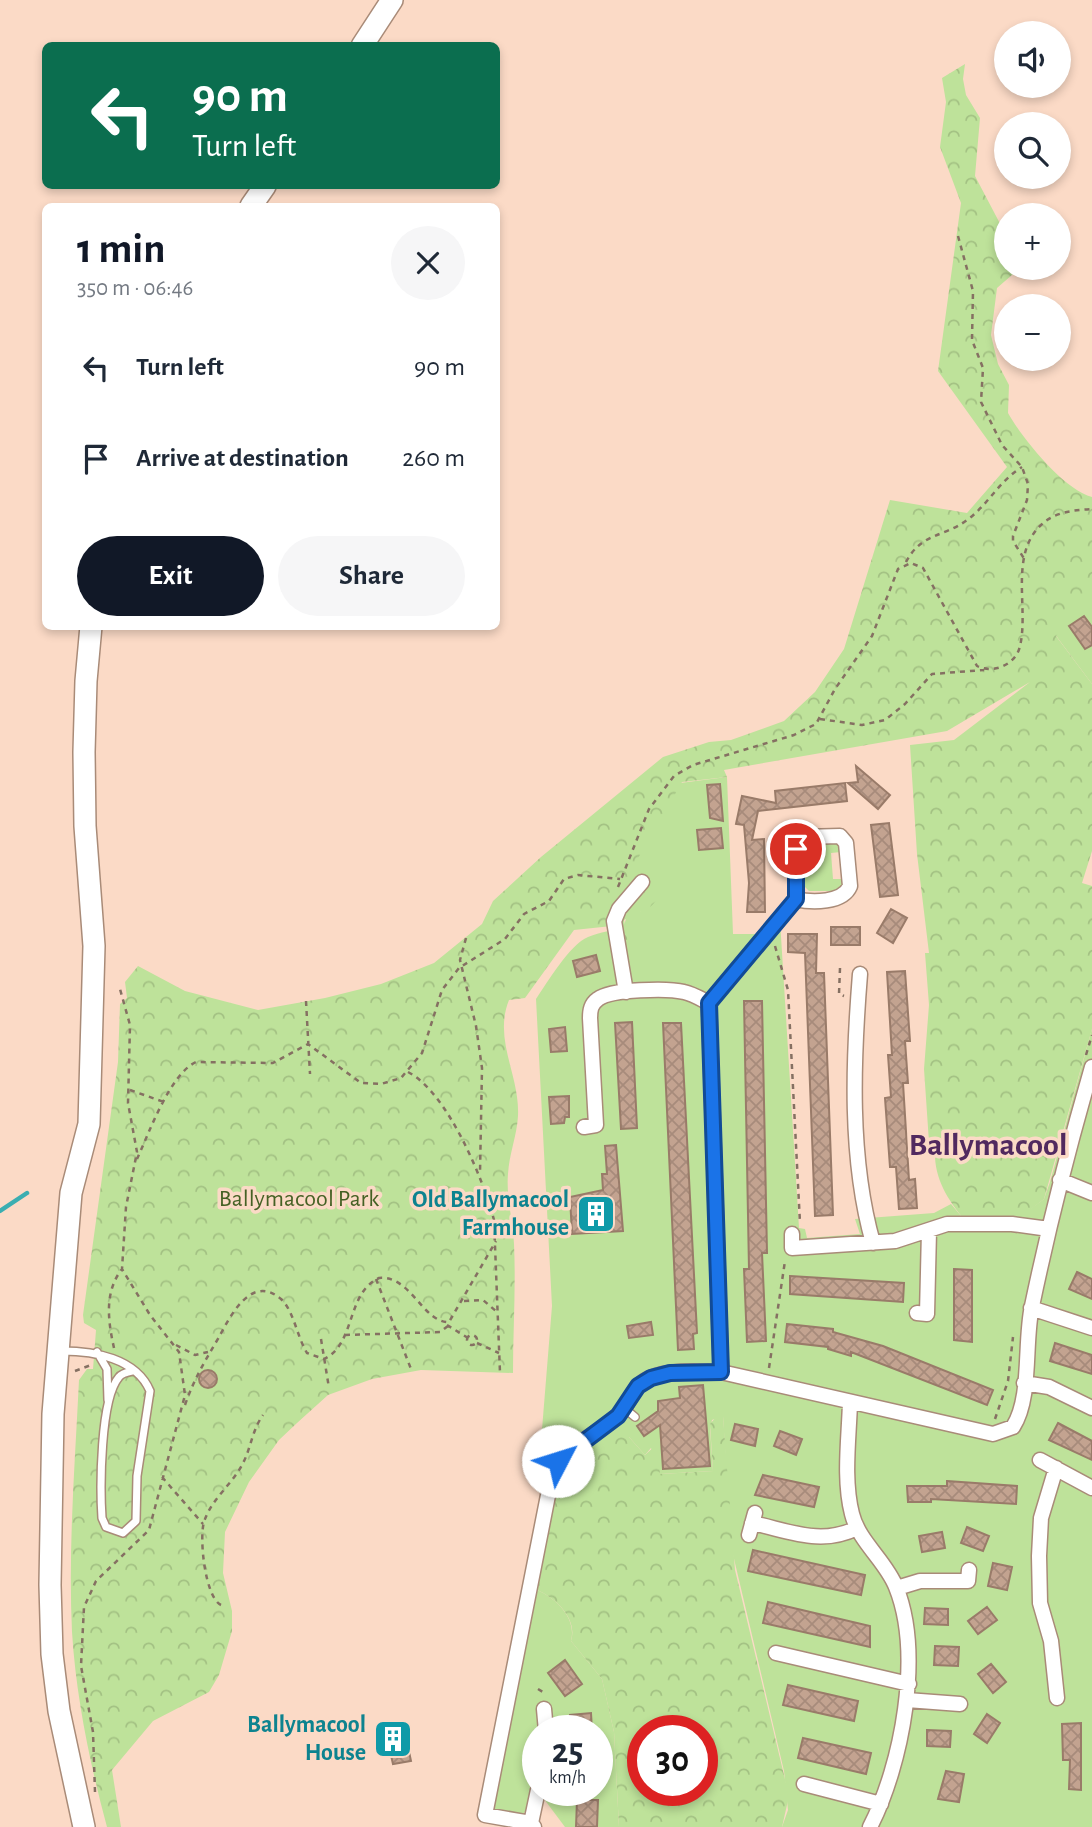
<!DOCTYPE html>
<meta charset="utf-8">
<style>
:root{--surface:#fff;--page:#f6f6f7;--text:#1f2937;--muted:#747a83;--accent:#111827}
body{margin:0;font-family:"Alegreya Sans",sans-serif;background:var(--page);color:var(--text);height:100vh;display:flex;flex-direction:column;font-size:26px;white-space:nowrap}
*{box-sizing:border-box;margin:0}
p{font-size:23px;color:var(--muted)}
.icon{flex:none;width:38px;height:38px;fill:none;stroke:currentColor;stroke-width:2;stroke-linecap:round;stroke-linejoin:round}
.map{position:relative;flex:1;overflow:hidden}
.side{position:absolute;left:42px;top:203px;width:458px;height:427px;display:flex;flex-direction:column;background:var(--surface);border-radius:10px;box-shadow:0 4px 10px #0003}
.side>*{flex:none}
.banner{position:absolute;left:42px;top:42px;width:458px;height:147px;border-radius:10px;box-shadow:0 4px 10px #0003;background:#0b6e4f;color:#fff;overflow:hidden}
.tools{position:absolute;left:994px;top:21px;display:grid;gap:14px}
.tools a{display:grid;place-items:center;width:77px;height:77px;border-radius:50%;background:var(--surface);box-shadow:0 4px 10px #0003;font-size:35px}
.speed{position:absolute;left:522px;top:1715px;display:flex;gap:14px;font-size:35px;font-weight:700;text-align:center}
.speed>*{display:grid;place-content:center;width:91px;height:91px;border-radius:50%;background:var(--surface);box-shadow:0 4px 10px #0003;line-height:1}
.speed small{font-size:18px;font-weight:400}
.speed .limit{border:10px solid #d22;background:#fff;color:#111}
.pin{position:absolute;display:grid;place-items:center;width:60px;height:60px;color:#fff;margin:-30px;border:4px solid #fff;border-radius:50%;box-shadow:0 2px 7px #0007}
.me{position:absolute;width:77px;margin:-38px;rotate:50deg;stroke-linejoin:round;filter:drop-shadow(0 0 5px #0008)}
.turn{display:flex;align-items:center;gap:24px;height:147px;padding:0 35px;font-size:32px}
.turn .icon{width:91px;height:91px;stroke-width:2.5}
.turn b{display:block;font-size:49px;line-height:60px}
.round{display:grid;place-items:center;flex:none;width:74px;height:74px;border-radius:37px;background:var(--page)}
.overview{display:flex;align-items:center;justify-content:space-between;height:119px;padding:0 35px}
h1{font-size:42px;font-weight:700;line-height:52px;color:var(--accent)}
.action{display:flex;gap:14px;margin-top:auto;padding:14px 35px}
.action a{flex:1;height:80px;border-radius:42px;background:var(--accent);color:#fff;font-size:28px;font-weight:700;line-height:80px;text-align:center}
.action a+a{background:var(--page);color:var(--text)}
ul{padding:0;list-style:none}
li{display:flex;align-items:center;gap:21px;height:91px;padding:0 35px}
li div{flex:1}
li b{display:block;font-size:26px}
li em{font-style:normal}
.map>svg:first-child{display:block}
.green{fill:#bee29a;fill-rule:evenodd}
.forest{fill:url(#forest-crowns);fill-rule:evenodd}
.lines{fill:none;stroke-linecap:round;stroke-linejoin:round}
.stream{stroke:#3baeb1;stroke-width:4.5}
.building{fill:url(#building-cross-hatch);stroke:#997b69;stroke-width:2}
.service-casing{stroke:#a98b78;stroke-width:10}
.minor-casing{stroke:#a98b78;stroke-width:17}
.secondary-casing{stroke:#a98b78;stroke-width:24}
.path{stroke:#857062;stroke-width:2.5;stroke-dasharray:5 5;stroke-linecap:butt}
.service{stroke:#fff;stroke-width:7}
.minor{stroke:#fff;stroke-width:14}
.secondary{stroke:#fff;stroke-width:21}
.route-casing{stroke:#114b97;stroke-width:18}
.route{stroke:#1a73e8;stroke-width:12}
.labels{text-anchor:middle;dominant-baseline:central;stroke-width:7;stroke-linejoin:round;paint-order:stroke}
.park-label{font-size:24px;fill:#456124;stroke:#fbdac6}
.culture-label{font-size:24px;font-weight:bold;fill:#0d838f;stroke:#fbdac6;text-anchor:end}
.district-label{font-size:32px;font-weight:bold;fill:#51295f;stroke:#fbdac6}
</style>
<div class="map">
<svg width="1092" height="1827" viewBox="0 0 1092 1827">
<defs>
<pattern id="forest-crowns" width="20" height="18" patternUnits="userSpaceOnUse" patternTransform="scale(1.75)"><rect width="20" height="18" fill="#bee29a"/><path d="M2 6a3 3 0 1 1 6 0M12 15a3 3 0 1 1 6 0" fill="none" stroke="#a3c183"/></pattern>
<pattern id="building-cross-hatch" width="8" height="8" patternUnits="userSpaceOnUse" patternTransform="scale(1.75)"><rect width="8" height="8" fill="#c3a390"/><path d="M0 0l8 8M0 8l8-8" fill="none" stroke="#a78b7b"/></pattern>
</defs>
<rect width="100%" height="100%" fill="#fbdac6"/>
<!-- green -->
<path class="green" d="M1086,587H1092V684L1054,633Z
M727,777L733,934H756L765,938L780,920L799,1228L805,1229L807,1238L860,1234L855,1219L934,1213L951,1204L967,1223L1029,1210L1044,1199L1050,1182L1092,1029V1827H782L788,1810L784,1771L731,1546L723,1416L712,1420L710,1429L713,1471L660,1474L651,1448L645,1455L629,1437L573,1467L568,1465L557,1489L537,1590C556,1598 577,1618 571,1641L602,1679L614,1732L619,1827H565L538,1791L519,1821L485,1815L546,1493L537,1491L552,1306L536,999C547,983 570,944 588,937C601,932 612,931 624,925L627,916L641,911L631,868L680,783ZM537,1731H597V1790H537Z
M836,842L841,852L831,853L833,879H843V884L837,891H809L805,887L803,850L809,843Z"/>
<!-- forest -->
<path class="forest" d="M965,64L963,79L966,95L980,118L975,176L1006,235V268H1020L997,288L991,335L998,364L1009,385L1008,413C1022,438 1064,490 1092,497V587L1056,636L1092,684V851L1082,883L1092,886V1029L1044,1199L1012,1224L967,1223C951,1204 936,1183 935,1157H930L924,1069L929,1005L925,953H929L917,854L910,745L954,740L1030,682L947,731L724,770L727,777L682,782L633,867L643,875L612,926L574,930L525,998L509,1000C493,1040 520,1075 518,1116C517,1135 509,1155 508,1174C506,1197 513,1221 514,1244C516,1287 513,1330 513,1373L421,1370L372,1379L328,1395L297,1423L279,1440L249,1482L225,1532L223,1573L232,1611V1631L219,1675L209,1692L153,1721L112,1770L121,1827H107C90,1764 76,1697 72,1632C68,1548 75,1463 79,1380L87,1369H93L96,1330L84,1323L83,1315L118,1062L120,1004L127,998L125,982L138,966L185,991L258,1010L325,998L381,984L434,963L482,924L493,901L541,857L663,757L709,742L731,740L784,721L815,692L844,649L890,500L967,513L1007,467L938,371L961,203L940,147L946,102L942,78Z
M648,882L663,894L650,907L624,920L635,982L631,983C620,928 610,928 648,882Z
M717,1416H723L735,1570L789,1796L782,1827H619L614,1732L602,1679L571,1641C578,1619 556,1598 537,1590L557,1489L569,1465L573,1467L620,1434L629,1437L645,1455L657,1444L660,1474L713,1471L710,1424ZM642,1731H702V1790H642Z"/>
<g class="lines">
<!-- stream -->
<path class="stream" d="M0,1211L27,1193"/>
</g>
<!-- building -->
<path class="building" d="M1084,616L1092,627V645L1085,649L1069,626Z
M856,766L890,795L878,809L848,783L858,782Z
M845,783L847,801L758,811L752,840L764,839L765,912H747L749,883L744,825L736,824L742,796L776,803L775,791Z
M720,784L723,821L710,818L707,785Z
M889,823L898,895L880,897L871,825Z
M721,828L723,848L699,850L697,830Z
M891,909L907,918L893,943L877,933Z
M831,927H860V945H831Z
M788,934H817L816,973H824L833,1215L815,1216L805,953L788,952Z
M596,955L600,971L577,977L573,961Z
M905,971L910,1041H905L908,1083H903L909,1180L915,1179L917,1208L899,1209L896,1167H890L885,1098L891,1097L888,1055H892L887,972Z
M744,1001H762L767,1253H762L766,1341L747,1342L744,1269H749Z
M632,1022L637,1128L621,1129L615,1023Z
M663,1023H681L697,1333L693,1334L694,1349L678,1350Z
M565,1027L567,1051L551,1052L549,1029Z
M569,1096V1117H565L564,1123L551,1124L549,1097Z
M616,1145L623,1231L572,1234L570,1197L603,1190L602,1174H607L605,1146Z
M954,1269L972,1270V1342L954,1340Z
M1077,1272L1092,1279V1299L1069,1289Z
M790,1276L904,1283L903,1302L790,1294Z
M651,1322L653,1335L629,1338L627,1326Z
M787,1324L833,1329V1332L883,1346L993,1390L987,1405L851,1352V1356L828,1349V1347L785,1342Z
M1055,1343L1092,1355V1374L1050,1361Z
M199 1379a9 9 0 1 1 18 0a9 9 0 1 1-18 0Z
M703,1385L710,1466L663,1469L660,1425L644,1436L637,1426L658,1411V1401L680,1398L679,1387Z
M1058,1423L1092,1441V1460L1049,1440Z
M735,1424L758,1429L755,1446L731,1440Z
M780,1431L802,1439L796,1455L774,1446Z
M763,1475L819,1487L814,1507L755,1495Z
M947,1481L1017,1486L1016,1504L931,1499V1502H908L907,1486H947Z
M967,1527L989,1536L983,1551L961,1543Z
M942,1532L945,1548L922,1552L919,1536Z
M753,1550L865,1575L861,1595L748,1571Z
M993,1563L1012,1567L1007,1590L988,1586Z
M768,1602L870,1626V1647L763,1623Z
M987,1607L997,1620L978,1634L968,1621Z
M925,1608L948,1609V1625L924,1624Z
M935,1646L959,1647L958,1666L934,1665Z
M565,1660L582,1684L565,1696L548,1673Z
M991,1664L1006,1682L993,1693L978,1674Z
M788,1685L858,1701L854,1721L783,1705Z
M591,1713L592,1731H571L570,1715Z
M987,1714L1000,1723L987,1743L974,1734Z
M1081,1723V1790L1069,1789L1070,1760H1063L1062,1724Z
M404,1728L411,1761L393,1764L390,1751L385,1753L376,1736Z
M927,1730L951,1731L950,1747L927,1746Z
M803,1738L871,1753L866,1774L798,1758Z
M946,1771L964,1774L959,1802L938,1799Z
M577,1800H598L597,1827H576Z"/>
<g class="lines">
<defs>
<path id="service" d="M62,1351C94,1351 136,1358 150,1391L137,1476L136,1521L123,1533L106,1527L102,1518C100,1488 100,1399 119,1377C122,1373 128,1372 133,1371
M97,1352L107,1369L108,1400
M624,1408L635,1417"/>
<path id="minor" d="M860,974C853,1061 849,1158 873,1243
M626,992L614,921L619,909L642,882
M709,1003L721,1372L993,1434L1013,1427C1032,1398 1024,1342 1032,1306C1049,1225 1069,1146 1092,1067
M584,1127L596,1125L590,1018C590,1010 591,1004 598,999C611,989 668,988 684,992C693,994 701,999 709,1003L796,899V849L803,837L840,836L846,843L850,886C843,903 812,903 796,899
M1060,1180L1092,1193
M792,1234V1248L895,1241L947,1224H1012L1049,1229
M1031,1308L1092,1328
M917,1313L927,1314L929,1231
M1024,1383L1049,1387L1092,1408
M850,1402C849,1438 843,1479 852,1514C859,1542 886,1561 896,1587C923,1654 902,1765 870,1827
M1040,1460L1092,1488
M1056,1468L1041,1518L1039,1556L1040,1603L1051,1641L1057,1698
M752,1523C790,1531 821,1546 857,1528
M749,1535L755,1513
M897,1588L920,1581H968L969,1570
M776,1653L909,1684
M907,1700L960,1704
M544,1709L546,1731
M804,1784L881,1804
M531,1823L538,1790
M534,1827L531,1823L485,1815L553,1470C568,1444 599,1435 619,1414C631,1402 632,1386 650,1378C672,1369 698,1372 721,1372"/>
<path id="secondary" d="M362,46L392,0
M251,206L265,186
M84,1827L59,1711L52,1654L50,1585L53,1414L62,1303L71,1193L89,1124L94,946L85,826L84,752L86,681L91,626"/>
</defs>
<!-- service casing -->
<use href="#service" class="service-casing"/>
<!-- minor casing -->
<use href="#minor" class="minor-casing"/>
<!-- secondary casing -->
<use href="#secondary" class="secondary-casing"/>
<!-- path -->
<path class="path" d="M958,236L973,291L972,340L983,368L981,402L1002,445L1022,467L1028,484L1027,500L1013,536V541L1025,560
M906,562C922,532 943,538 967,520C988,505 999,481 1022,467
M820,719L862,725L885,720L905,704L932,674L984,670
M618,887L649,809L674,776L693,765L794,735L816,724L835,689L872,636L898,569L911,563L923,568L977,666C993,674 1016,665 1020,646C1029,609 1009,555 1041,525C1054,512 1074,510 1092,509
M466,938L460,960L476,1026L482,1068L480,1173
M775,946L788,990L800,1223
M840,968L839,994L844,996
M306,1001L310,1074
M1086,1055L1092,1035
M408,1072C447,1092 483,1178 494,1220L500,1373
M130,1090L164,1102
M137,1159C149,1133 170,1074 196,1062L273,1063L308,1044L361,1083L381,1084L401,1078L422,1053L442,990L459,968L505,939L524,914L549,901L564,879L578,875L620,879
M376,1279L411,1369
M464,1301L483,1300L497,1312
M447,1325L468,1338
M467 1340a5 5 0 1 1 10 0a5 5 0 1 1-10 0Z
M345,1335L440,1332L448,1326
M321,1339L329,1388
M477,1343L499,1353
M176,1345L195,1355L208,1352
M114,1348C108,1321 104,1292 122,1269
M769,1368L785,1261
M75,1371L91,1365
M185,1405C194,1379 205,1361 219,1337C230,1317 251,1273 281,1299C294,1311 297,1337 307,1353L324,1359C356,1344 346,1293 379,1278C411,1275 423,1323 449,1322L496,1241
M995,1419L1008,1381L1013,1337
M162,1477L203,1524
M221,1605C205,1598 198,1534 205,1519C213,1498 232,1484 242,1465C251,1449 252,1430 263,1415
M538,1689L546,1694
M532,1777L537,1756
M95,1792L93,1732L81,1666L84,1607L96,1581L149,1530L185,1395L179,1352L150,1315L122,1269L126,1207L137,1152L128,1103L130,1025L120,989"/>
<!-- service -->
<use href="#service" class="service"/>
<!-- minor -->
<use href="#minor" class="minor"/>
<!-- secondary -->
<use href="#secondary" class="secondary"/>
</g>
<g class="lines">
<defs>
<path id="route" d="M558,1461L618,1416L638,1386L651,1378L670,1373L721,1372L709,1003L796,899V849"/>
</defs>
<!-- route casing -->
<use href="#route" class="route-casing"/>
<!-- route -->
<use href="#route" class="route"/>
</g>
<!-- icons -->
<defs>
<symbol id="building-square" viewBox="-11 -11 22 22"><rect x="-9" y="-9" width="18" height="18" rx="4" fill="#0f9aa8" stroke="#fbdac6"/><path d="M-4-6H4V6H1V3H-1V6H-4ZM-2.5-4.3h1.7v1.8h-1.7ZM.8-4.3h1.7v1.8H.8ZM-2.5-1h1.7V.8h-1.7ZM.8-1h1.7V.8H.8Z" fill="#fff"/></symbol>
</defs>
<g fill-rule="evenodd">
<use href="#building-square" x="574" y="1192" width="44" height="44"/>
<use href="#building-square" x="371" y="1717" width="44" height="44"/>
</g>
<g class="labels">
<!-- park labels -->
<g class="park-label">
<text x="299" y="1199">Ballymacool Park</text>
</g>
<!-- culture labels -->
<g class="culture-label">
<text x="569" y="1200">Old Ballymacool<tspan x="569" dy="28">Farmhouse</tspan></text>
<text x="366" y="1725">Ballymacool<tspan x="366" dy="28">House</tspan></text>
</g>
<!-- district labels -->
<g class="district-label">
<text x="988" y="1145">Ballymacool</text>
</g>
</g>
</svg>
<div class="tools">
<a><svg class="icon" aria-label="sound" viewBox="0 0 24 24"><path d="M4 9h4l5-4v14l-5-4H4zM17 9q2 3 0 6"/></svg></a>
<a><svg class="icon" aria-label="search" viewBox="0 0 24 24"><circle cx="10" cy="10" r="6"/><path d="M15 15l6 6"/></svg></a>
<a>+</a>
<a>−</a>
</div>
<div class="speed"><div>25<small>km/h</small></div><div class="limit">30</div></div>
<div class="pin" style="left:796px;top:849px;background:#d93025"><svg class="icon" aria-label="arrive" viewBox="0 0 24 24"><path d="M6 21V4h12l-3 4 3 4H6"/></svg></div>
<svg class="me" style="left:558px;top:1461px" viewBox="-20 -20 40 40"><circle r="19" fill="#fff"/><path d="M0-13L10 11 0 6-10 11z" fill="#1a73e8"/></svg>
<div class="banner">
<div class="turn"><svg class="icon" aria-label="left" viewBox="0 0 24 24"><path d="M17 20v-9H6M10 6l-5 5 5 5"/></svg><div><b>90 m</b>Turn left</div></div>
</div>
<section class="side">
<div class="overview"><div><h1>1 min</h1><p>350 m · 06:46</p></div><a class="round"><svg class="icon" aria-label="close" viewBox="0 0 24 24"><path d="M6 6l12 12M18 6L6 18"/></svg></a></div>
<ul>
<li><svg class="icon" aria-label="left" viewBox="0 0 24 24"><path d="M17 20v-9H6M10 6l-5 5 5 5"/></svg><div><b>Turn left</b></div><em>90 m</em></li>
<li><svg class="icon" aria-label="arrive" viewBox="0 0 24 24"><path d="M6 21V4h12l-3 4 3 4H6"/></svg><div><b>Arrive at destination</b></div><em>260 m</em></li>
</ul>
<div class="action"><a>Exit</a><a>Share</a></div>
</section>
</div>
